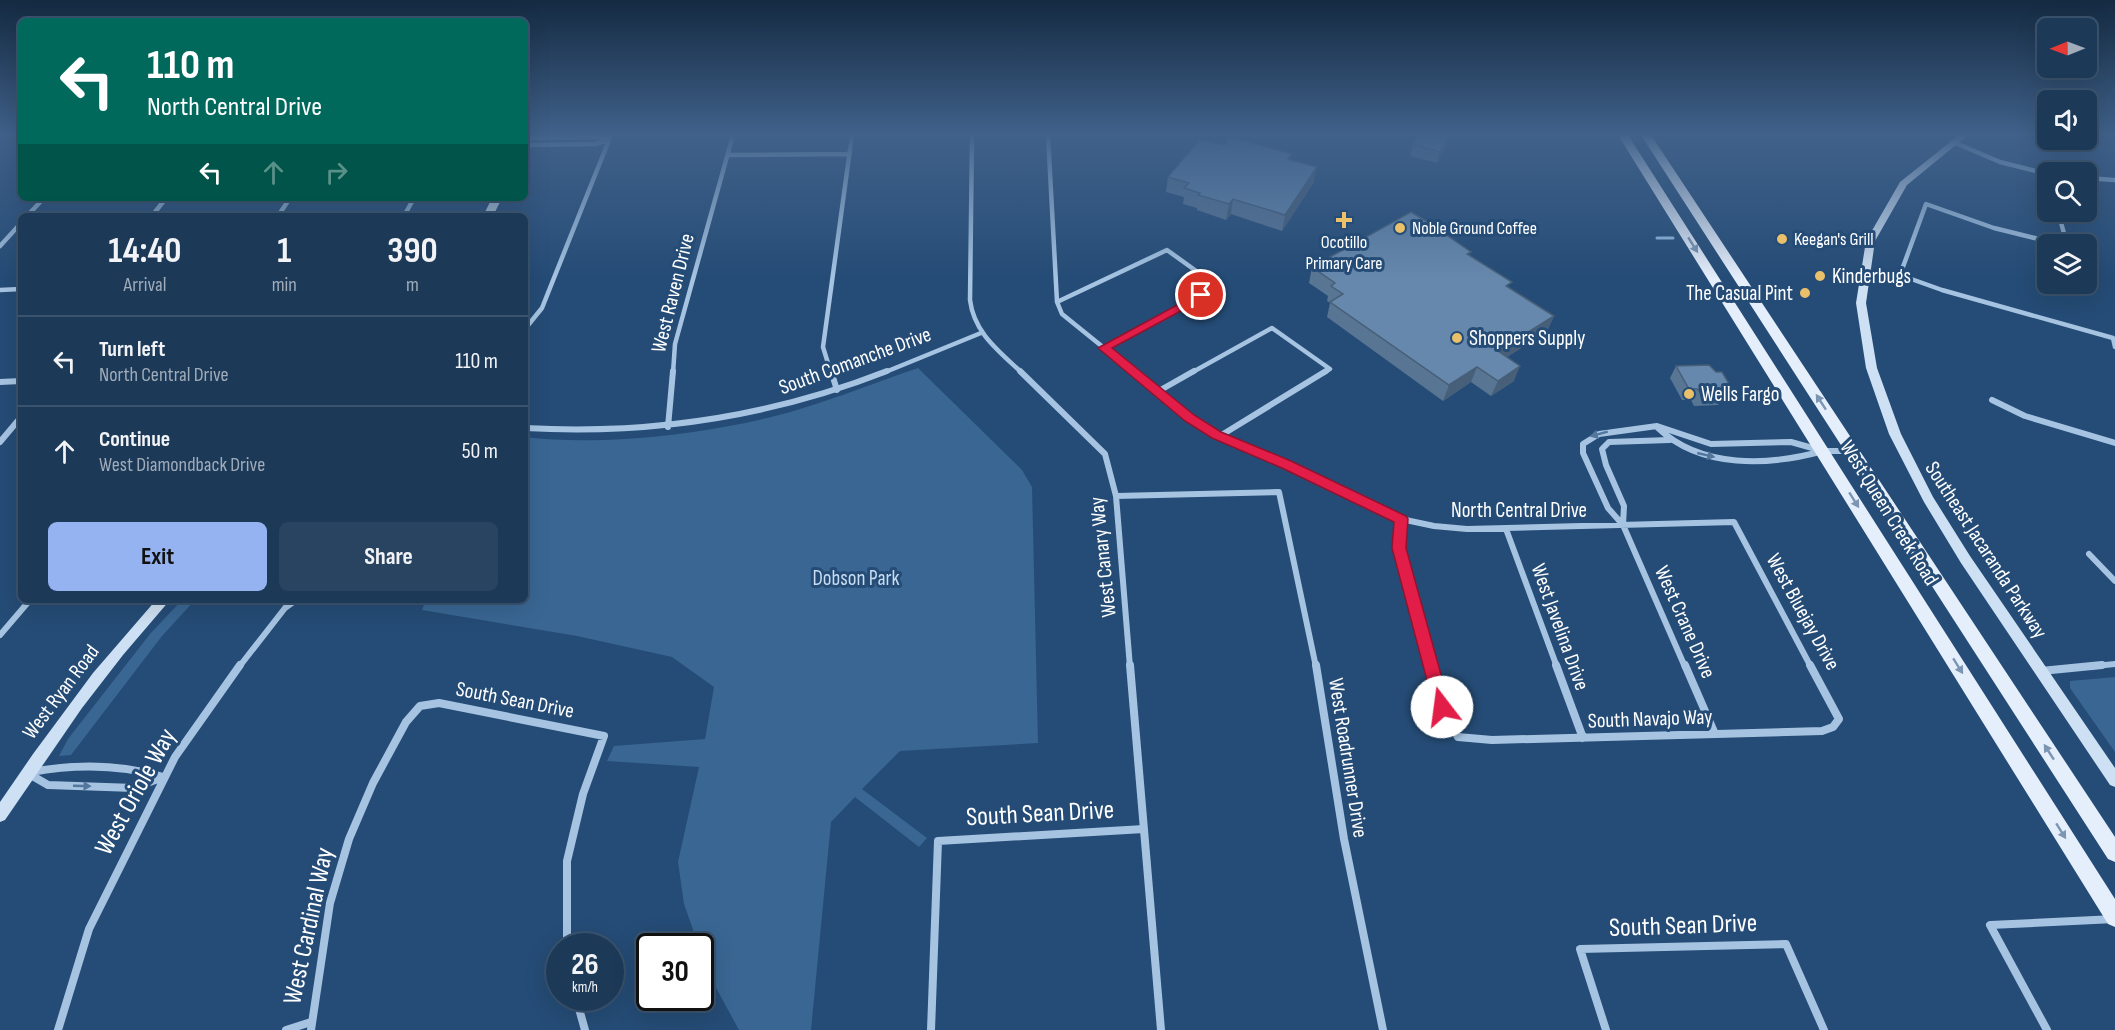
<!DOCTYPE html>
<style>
:root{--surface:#1c3958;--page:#294461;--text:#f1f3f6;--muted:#a0acba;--line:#3a536e;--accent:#95b2f1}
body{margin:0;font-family:"Sofia Sans Condensed",sans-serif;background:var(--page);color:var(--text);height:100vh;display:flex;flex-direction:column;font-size:22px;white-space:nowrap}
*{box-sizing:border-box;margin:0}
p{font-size:20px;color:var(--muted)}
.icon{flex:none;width:33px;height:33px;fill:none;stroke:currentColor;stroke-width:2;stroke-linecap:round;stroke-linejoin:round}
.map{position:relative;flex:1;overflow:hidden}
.side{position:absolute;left:18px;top:213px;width:510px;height:390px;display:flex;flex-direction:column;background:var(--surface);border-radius:9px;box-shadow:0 6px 24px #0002,0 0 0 2px var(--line)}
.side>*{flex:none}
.guide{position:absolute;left:18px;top:18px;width:510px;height:183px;border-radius:9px;box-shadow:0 6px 24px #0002,0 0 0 2px var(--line);background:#00695c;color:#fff;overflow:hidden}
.needle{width:39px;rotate:269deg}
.controls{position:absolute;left:2037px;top:18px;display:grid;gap:12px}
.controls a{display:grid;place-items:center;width:60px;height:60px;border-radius:9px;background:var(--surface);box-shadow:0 6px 24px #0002,0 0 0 2px var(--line);font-size:30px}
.speed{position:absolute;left:546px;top:933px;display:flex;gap:12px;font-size:30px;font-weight:700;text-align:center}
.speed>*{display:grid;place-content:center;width:78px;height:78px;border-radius:50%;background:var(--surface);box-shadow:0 6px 24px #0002,0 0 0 2px var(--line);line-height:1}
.speed small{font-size:15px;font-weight:400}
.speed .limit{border:3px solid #111;border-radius:9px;background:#fff;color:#111}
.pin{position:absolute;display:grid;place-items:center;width:51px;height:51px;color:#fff;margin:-26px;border:3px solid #fff;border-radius:50%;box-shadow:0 2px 6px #0007}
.me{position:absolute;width:66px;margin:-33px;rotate:345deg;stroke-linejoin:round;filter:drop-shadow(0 0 4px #0008)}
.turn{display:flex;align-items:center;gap:21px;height:126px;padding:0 30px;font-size:27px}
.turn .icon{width:78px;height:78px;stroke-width:2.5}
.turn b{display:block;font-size:42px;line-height:51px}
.lanes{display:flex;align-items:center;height:57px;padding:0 30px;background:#0003;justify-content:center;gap:30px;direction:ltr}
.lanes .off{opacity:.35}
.eta{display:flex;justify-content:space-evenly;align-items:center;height:102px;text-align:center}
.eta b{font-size:36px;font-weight:700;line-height:42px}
.button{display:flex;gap:12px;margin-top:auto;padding:12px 30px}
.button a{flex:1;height:69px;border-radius:9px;background:var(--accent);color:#111;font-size:24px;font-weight:700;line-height:69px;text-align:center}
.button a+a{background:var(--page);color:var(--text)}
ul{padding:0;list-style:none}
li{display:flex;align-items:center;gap:18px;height:90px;padding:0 30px;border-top:2px solid var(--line)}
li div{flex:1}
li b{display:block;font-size:22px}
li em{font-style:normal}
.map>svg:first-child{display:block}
.green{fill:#396693}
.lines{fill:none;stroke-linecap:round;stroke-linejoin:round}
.stream{stroke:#9abfe3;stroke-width:3}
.street-far2{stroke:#a6c4e2;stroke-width:4.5}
.street-far1{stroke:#a6c4e2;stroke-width:6}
.street{stroke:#a6c4e2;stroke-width:8}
.secondary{fill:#cee0f3;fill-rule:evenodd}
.primary{fill:#e5eefb;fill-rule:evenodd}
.wall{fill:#587594}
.shaded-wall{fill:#475f78}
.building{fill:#6688ac;stroke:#475f78;stroke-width:1.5}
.oneway{fill:#7b95b2}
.oneway2{fill:#52769c}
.route{fill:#e11d48;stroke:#92132f;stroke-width:1.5}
.poi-dot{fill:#ebc06b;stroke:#254c76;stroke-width:2}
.labels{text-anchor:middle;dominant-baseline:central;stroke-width:6;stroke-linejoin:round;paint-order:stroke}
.far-poi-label{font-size:18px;fill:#fff;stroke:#254c76;text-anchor:start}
.poi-label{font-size:21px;fill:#fff;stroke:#254c76;text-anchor:start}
.street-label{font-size:21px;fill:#fff;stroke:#254c76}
.park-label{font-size:21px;fill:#c8ddf2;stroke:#254c76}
.near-street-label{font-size:26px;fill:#fff;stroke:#254c76}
</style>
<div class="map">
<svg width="2115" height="1030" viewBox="0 0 2115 1030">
<rect width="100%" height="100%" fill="#254c76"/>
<!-- green -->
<path class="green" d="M918,368L1022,470L1032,487L1038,743L900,751L862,789L927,838L919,847L855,797L831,822L811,1030H739L709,975L684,904L678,862L699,767L607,761L614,746L705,739L714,687L672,657L577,636L422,610L426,600H525V437C604,447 720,433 797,410C837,398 877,382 918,368Z
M182,600H195L162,636L71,755L59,756L68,739L150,634Z
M2115,677V752L2070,688V681Z"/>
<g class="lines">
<!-- stream -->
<path class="stream" d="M1657,238H1673"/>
<!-- street-far2 -->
<path class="street-far2" d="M972,135L970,300C974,333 999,351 1022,373
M1048,135L1057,302L1062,314L1135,373
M525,138L599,137L608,140
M1953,142L2000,162L2048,174
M525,145L595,144L609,140
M728,155L849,154
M2086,178L2115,180
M2058,212L2067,244
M27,216L44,198
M152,216L166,198
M278,216L290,198
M404,216L414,198
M2059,244L1994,228L1926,204L1900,275L1942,290L2113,338L2115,347
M0,246L21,223
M0,290L21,289
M1057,302L1167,250L1217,286L1104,348
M525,329L542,308L611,135
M673,373L675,344L733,135
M831,373L823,347L852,135
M883,373L981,333
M1191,373L1272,328L1330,369L1324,373"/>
<!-- street-far1 -->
<path class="street-far1" d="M831,371L837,390
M1020,371L1105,454L1116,496L1130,667
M1133,371L1190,418L1216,435L1287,464L1401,519
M0,382L21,381
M1157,392L1194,371
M1992,400L2025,416L2115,443
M1657,426L1599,434L1583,444V453L1608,508L1623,525L1685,667
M1657,426L1711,444L1791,442L1823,451H1850
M668,427L673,371
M525,428C650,435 770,417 887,371
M1658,428C1701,469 1769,466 1823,451
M1220,436L1326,371
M0,442L21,417
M1116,496L1279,492L1316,667
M1401,519L1434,526L1467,529L1734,522L1811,667
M1401,519L1399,547L1431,667
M1623,525L1624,506L1606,465L1602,449L1609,442L1670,440
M1506,529L1557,667
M2089,554L2115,581
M0,635L30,600
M239,667L285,608L296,600
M2086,667L2115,664"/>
<!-- street -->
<path class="street" d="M1130,665L1161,1030
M1316,665L1344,839L1383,1030
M1431,665L1442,707L1458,737L1492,740L1822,731L1833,727L1839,719L1810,665
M1556,665L1583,738
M1685,665L1715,734
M2041,671L2102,665
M31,772C75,764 120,764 163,777
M29,774L48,785L134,788L163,777
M576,998L585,1030
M58,1030L89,929L175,757L240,665
M286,1030L311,1022
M311,1030L330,903L349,839L373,783L406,722L420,706L439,703L604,736L583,794L567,861V946
M931,1030L938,841L1144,829
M1606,1030L1580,949L1786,944L1824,1030
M2047,1030L1990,925L2115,919"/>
<!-- secondary -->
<path class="secondary" d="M525,135H531L528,142L525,143Z
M1959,135H1968L1907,185L1875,241L1866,303L1877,368L1901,434L1933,497L1970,556L2115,768V787L2110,785L1961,563L1924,502L1889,434L1866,368L1856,303L1866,241L1900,182Z
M492,198H502L493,216H483Z
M156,600H170L123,655L82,708L5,820L0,822V802L33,754L93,673Z"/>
<!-- primary -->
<path class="primary" d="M1618,135H1628L2115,899V927L2108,924Z
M1641,135H1651L2115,837V862L2108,859Z"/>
</g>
<!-- wall -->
<path class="wall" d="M1452,137L1437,163L1410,156L1413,144Z
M1291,160L1314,182L1282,231L1231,214L1226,220L1197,210V208L1183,204L1184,197L1166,192L1168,177Z
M1443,233L1510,288L1554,316L1547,331L1507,357L1514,381L1491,396L1471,382L1443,401L1327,317L1330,303L1327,301L1328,296L1309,283L1312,267Z
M1676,366L1731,387L1724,399H1722L1718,405L1694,406L1691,400H1682L1670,378Z"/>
<!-- shaded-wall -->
<path class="shaded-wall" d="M1450,135H1453L1452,137L1437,163L1440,152Z
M1317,167L1314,182L1282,231L1285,215Z
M1233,199L1231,214L1226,220L1229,204Z
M1554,316L1547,331L1492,367L1498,351Z
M1520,366L1514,381L1491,396L1498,381Z
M1477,367L1471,382L1443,401L1449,385Z"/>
<!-- building -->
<path class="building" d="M1419,135H1450L1440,152L1413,144Z
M1230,137L1292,154L1288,159L1317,167L1285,215L1233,199L1229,204L1198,195L1200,193L1184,188L1189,183L1168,177L1200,139L1224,145Z
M1411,212L1443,231L1442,232L1471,252L1467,254L1512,282L1506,286L1554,316L1498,351L1520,366L1498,381L1477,367L1449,385L1330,302L1343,294L1331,286L1335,283L1312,267Z
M1709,365L1716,372H1722L1731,387H1722L1726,393L1701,394L1698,389H1689L1676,366Z"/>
<!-- one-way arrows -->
<defs><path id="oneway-solid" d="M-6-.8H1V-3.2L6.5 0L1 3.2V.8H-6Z" transform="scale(1.5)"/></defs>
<g class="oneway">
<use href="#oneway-solid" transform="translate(1693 245) rotate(58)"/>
<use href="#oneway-solid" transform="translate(1821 402) rotate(-123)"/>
<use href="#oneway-solid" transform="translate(1854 500) rotate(58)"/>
<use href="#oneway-solid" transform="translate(1958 666) rotate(58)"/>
<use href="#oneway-solid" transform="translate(2049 752) rotate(-123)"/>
<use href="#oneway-solid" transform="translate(2061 831) rotate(58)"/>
</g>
<g class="oneway2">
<use href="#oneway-solid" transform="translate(1599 434) rotate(165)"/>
<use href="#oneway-solid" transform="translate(1706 455) rotate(13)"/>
<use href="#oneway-solid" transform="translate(82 786) rotate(2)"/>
</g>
<!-- sky -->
<linearGradient id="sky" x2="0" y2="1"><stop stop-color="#142a41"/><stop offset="0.48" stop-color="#40618a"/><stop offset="1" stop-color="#40618a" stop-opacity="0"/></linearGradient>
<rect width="2115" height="279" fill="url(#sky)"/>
<!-- route -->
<path class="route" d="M1201,292L1205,293V298L1112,348L1194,415L1221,432L1291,461L1406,516L1408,519L1406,548L1450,707L1448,712L1442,714L1437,712L1434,707L1392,548L1394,522L1282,468L1212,438L1185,421L1098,348Z"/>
<!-- markers -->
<g class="poi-dot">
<path d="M1341 211h6v6h6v6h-6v6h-6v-6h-6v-6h6z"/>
<circle cx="1400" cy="228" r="6"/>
<circle cx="1782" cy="239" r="6"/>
<circle cx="1820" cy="276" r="6"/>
<circle cx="1805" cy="293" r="6"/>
<circle cx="1457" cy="338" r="6"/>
<circle cx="1689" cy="394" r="6"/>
</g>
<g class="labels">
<!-- far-poi labels -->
<g class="far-poi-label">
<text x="1412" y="228">Noble Ground Coffee</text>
<text x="1794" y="239">Keegan's Grill</text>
<text x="1344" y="242" text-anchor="middle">Ocotillo<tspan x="1344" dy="21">Primary Care</tspan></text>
</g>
<!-- poi labels -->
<g class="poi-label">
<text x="1832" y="276">Kinderbugs</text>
<text x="1793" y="293" text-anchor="end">The Casual Pint</text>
<text x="1469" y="338">Shoppers Supply</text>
<text x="1701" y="394">Wells Fargo</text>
</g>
<!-- street labels -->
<g class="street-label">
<text transform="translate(673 293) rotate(-76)">West Raven Drive</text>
<text transform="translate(855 361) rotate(-20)">South Comanche Drive</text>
<text x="1519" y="510">North Central Drive</text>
<text transform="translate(1889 513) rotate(58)">West Queen Creek Road</text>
<text transform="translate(1986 550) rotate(57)">Southeast Jacaranda Parkway</text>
<text transform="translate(1103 557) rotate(-96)">West Canary Way</text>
<text transform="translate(1803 612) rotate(61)">West Bluejay Drive</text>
<text transform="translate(1685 622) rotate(66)">West Crane Drive</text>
<text transform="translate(1560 627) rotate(70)">West Javelina Drive</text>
<text transform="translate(61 692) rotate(-53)">West Ryan Road</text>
<text transform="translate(515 700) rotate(11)">South Sean Drive</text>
<text transform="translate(1650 719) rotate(-2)">South Navajo Way</text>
<text transform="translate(1348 758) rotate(81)">West Roadrunner Drive</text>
</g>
<!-- park labels -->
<g class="park-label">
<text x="856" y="578">Dobson Park</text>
</g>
<!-- near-street labels -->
<g class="near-street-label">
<text transform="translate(136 792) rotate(-61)">West Oriole Way</text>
<text transform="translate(1040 814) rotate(-3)">South Sean Drive</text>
<text transform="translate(309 926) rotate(-78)">West Cardinal Way</text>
<text transform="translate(1683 926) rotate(-2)">South Sean Drive</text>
</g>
</g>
</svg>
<div class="controls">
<a><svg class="needle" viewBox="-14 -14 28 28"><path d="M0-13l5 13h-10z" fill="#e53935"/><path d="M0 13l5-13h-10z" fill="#a0acba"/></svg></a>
<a><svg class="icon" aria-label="sound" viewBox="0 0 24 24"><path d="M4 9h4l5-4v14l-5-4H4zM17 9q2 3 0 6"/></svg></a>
<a><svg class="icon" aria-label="search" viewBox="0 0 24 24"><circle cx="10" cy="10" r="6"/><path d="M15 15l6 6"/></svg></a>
<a><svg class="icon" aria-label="layers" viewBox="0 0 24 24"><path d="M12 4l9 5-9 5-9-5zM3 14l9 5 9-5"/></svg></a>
</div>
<div class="speed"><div>26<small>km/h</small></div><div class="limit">30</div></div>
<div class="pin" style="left:1201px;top:295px;background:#d93025"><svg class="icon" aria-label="arrive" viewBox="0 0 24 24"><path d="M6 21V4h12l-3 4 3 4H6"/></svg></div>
<svg class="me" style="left:1442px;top:707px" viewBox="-20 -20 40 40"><circle r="19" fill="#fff"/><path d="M0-13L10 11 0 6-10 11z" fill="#e11d48"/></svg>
<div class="guide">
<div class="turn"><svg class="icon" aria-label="left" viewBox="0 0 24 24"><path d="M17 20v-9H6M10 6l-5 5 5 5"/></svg><div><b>110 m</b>North Central Drive</div></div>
<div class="lanes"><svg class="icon" aria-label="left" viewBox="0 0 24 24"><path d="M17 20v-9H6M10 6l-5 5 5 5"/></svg><svg class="icon off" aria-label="ahead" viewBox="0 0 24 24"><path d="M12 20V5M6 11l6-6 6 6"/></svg><svg class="icon off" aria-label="right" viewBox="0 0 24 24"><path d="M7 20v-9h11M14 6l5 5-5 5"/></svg></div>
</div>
<section class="side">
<div class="eta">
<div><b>14:40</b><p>Arrival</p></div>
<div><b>1</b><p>min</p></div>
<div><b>390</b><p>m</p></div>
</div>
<ul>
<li><svg class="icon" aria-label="left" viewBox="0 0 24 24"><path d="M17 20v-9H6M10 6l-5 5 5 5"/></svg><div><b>Turn left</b><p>North Central Drive</p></div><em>110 m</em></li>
<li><svg class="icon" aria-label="ahead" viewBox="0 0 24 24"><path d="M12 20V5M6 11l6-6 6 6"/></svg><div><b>Continue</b><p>West Diamondback Drive</p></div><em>50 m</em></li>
</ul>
<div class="button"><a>Exit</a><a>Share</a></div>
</section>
</div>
